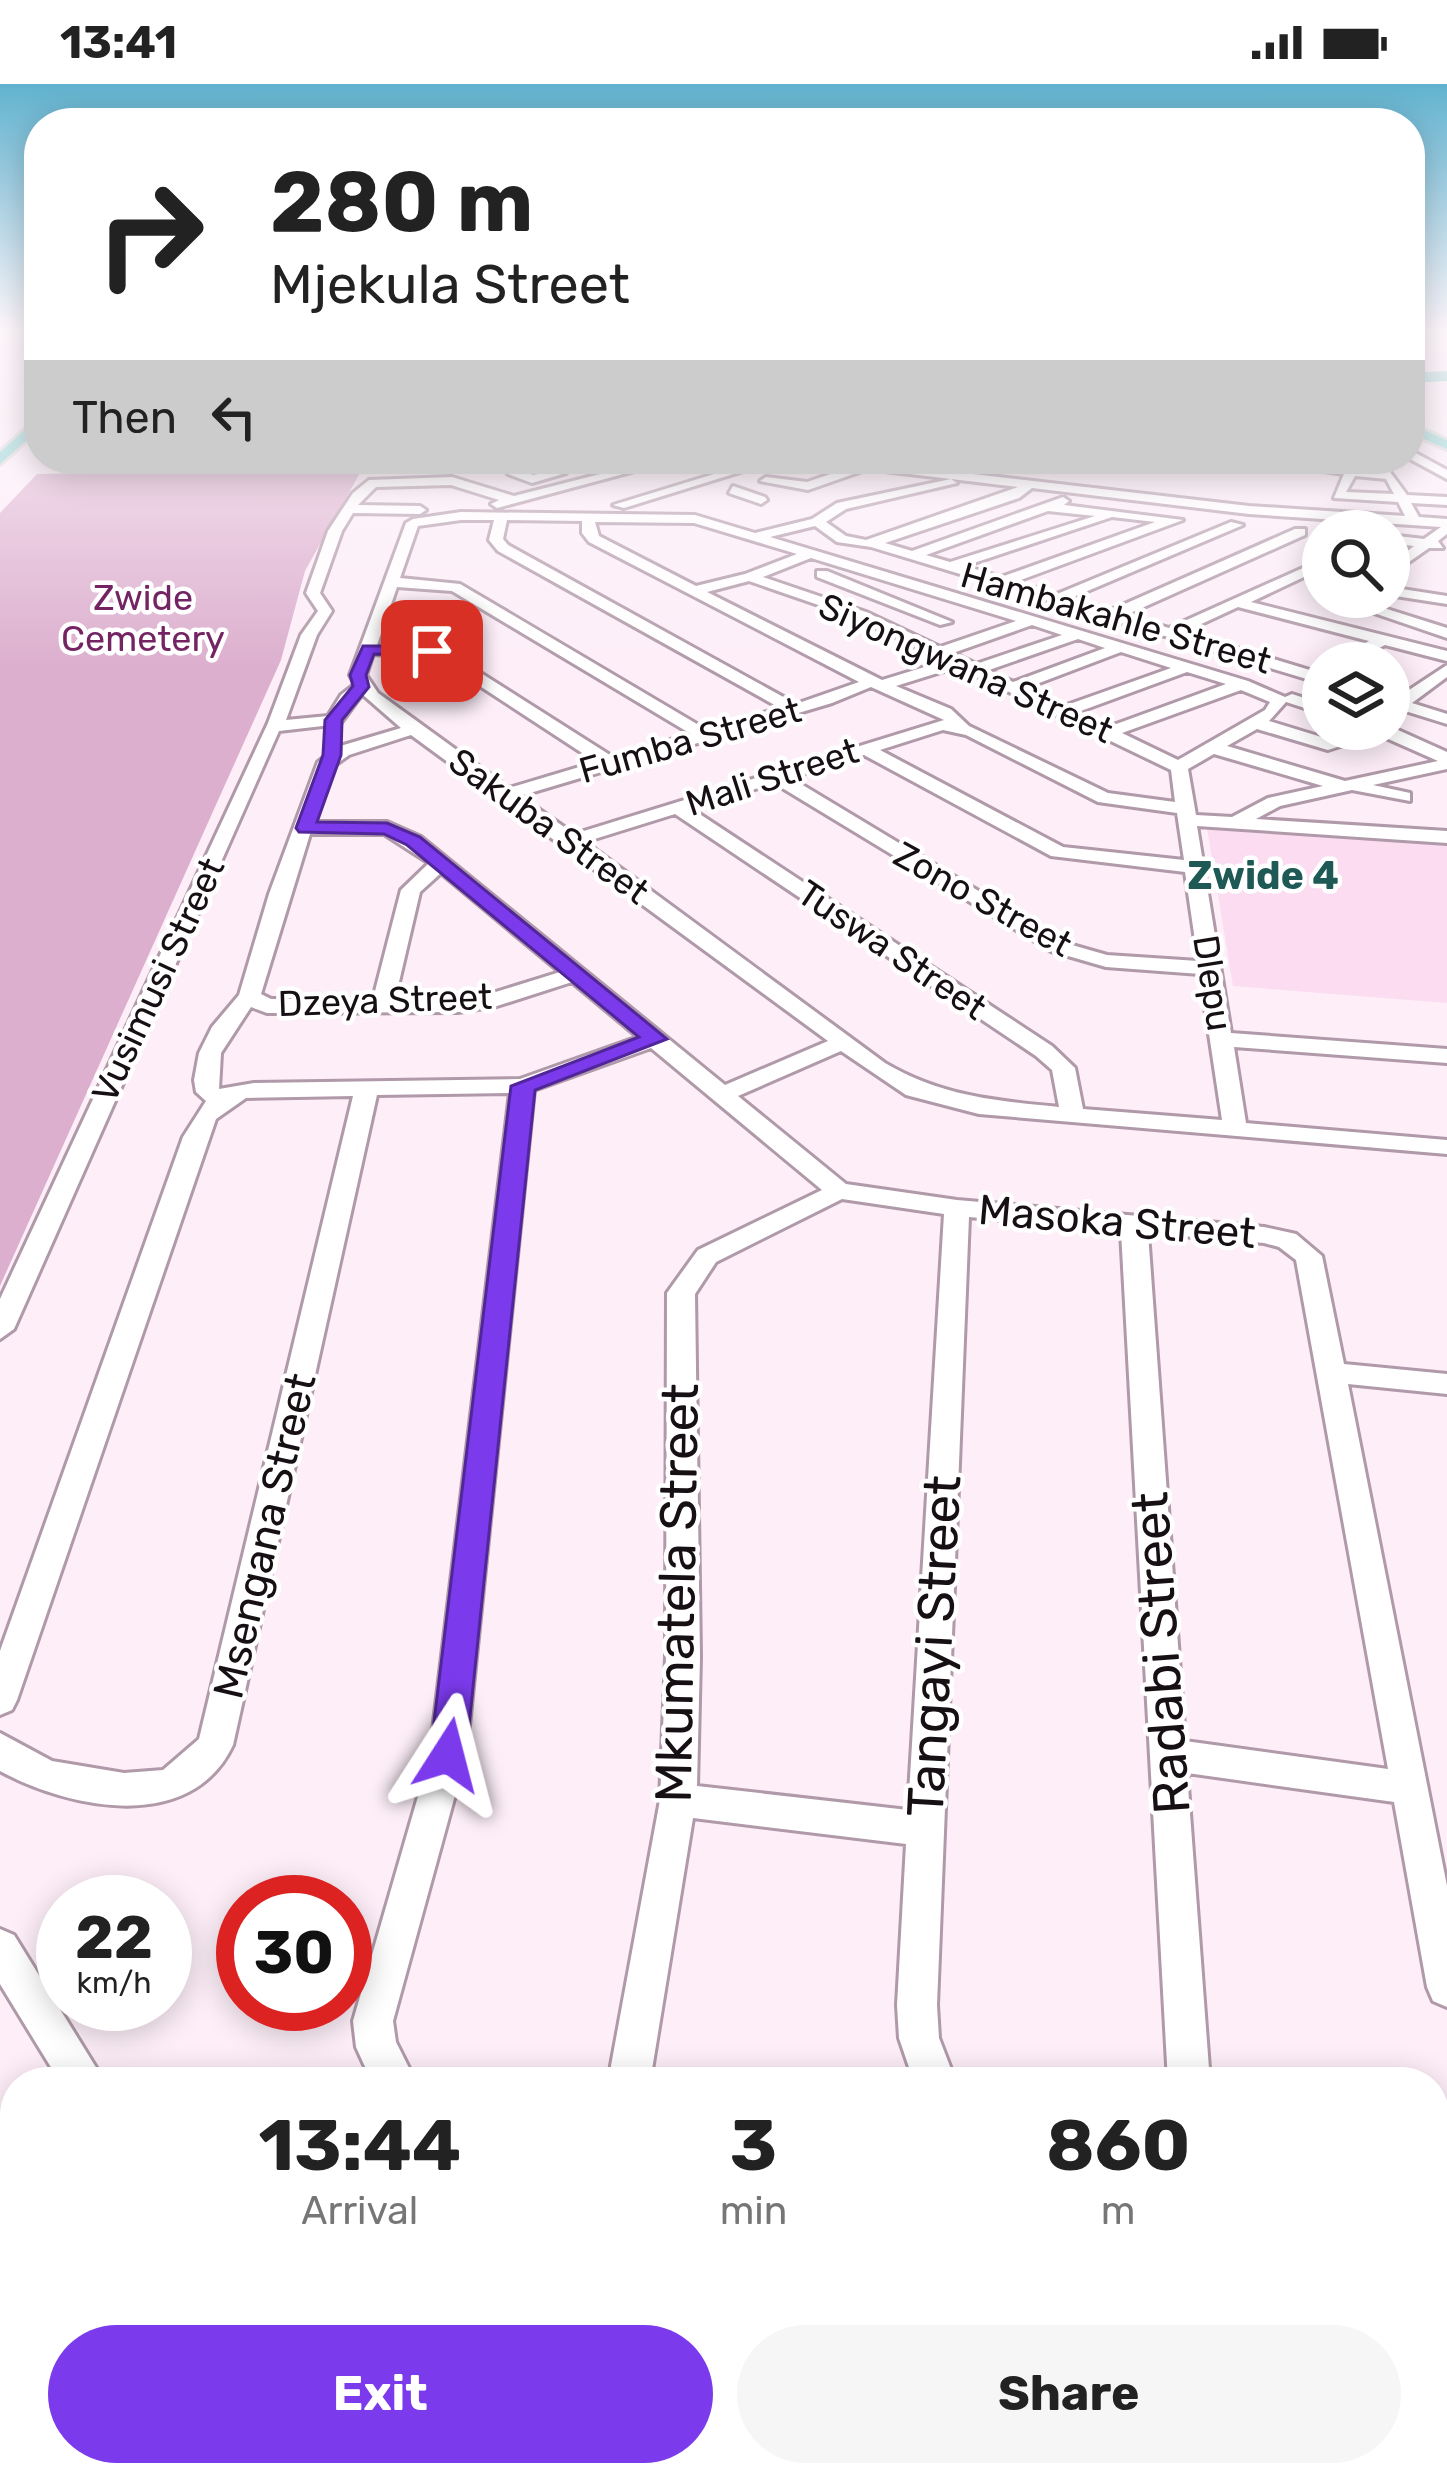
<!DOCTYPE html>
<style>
:root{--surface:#fff;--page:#f6f6f6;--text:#222;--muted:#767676;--accent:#7c3aed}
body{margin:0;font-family:Rubik,sans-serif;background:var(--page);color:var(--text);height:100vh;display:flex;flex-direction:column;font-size:45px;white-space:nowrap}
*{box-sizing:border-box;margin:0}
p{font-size:39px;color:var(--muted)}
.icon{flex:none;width:66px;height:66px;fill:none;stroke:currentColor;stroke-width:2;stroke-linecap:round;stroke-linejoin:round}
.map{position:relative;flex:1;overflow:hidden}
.panel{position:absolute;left:0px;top:1983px;width:1449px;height:420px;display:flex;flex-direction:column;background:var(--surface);border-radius:48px 48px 0 0;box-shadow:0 6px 30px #0003}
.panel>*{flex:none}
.guide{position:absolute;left:24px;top:24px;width:1401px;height:366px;border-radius:48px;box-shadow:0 6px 30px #0003;background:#fff;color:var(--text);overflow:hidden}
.fabs{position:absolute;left:1302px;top:426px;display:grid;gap:24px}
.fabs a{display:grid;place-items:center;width:108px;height:108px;border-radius:50%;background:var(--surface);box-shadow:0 6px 30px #0003;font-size:60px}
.speed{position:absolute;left:36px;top:1791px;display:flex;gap:24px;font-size:60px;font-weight:700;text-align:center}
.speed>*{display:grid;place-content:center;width:156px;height:156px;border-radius:50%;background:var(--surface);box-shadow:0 6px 30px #0003;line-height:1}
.speed small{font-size:30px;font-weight:400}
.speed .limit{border:18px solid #d22;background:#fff;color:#111}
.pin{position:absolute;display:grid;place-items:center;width:102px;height:102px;color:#fff;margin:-51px;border-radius:24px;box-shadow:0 6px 18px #0006}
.me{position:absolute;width:132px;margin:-66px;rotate:9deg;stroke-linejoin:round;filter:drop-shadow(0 0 9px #0008)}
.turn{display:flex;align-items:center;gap:42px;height:252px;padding:0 48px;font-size:54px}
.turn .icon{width:156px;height:156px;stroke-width:2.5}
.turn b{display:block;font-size:84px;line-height:102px}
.then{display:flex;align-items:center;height:114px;padding:0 48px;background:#0003;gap:24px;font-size:45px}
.eta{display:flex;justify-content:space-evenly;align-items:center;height:204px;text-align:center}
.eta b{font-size:72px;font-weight:700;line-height:84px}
.cta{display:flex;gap:24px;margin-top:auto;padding:24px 48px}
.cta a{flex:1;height:138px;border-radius:72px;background:var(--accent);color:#fff;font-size:48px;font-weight:700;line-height:138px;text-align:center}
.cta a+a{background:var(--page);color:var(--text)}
.status{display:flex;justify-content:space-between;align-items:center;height:84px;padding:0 60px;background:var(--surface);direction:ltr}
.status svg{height:33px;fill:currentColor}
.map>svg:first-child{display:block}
.built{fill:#fbdcf1}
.green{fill:#dcafce}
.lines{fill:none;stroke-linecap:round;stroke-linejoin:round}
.river{fill:#34b0a9;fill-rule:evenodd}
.minor-casing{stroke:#b099a8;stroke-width:6}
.major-casing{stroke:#d5d4d5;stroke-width:6}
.minor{fill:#fff;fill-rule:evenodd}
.major{fill:#70cec9;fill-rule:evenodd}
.route{fill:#7c3aed;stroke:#51269a;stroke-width:3}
.labels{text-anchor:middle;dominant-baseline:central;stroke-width:9;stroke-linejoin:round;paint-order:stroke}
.far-park-label{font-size:36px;fill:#752463;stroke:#fff}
.far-street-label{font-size:36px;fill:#160f14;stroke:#fff}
.far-neighbourhood-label{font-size:39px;font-weight:bold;fill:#1e5955;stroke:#fff}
.street-label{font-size:42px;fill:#160f14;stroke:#fff}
.near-street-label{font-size:51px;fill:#160f14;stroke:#fff}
</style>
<div class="status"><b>13:41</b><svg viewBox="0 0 49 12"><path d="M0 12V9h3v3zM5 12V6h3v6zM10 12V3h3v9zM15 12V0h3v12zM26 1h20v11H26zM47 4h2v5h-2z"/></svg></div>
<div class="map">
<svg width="1447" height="2403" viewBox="0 0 1447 2403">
<rect width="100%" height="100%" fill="#fdeef8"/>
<!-- built -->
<path class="built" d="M1214,739L1447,754V919L1233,902L1207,744Z"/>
<!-- green -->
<path class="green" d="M314,385L360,389L305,487L281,576L0,1202V429L37,390Z"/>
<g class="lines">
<!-- river -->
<path class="river" d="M1447,287V297L1410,299V289Z"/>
<defs>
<path id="minor" d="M1410,366L1447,386V395L1410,375Z
M659,375H679L497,424L491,420L499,416L451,401L376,403L358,421L420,422L426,426L420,430L353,429L342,447L320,509L332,527L317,551L286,636L328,632L341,611L355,600L350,591L406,439L413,435L461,428L695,431L755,449L812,435L837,419L951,395L957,399L846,425L826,438L846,452L866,456L1018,403L868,385L808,406L760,397L766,393L807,398L851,383L807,375H844L1249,422L1405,432L1398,418L1334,414L1344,390L1240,375L1390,388L1407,411L1447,413V421L1411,419L1419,433L1447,435V450L1438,457L1443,464H1429L1389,492V481L1414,462L1389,459V451L1424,455L1441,443L1249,430L1032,404L1019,414L885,459L912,467L1063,413L1069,417L1064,421L1183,436L1015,498L1057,510L1231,438L1243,441L1071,514L1111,526L1295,445H1305V451L1126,531L1169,544L1323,475V484L1251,518L1447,567V577L1385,561L1350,579H1330L1369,557L1238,523L1184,548L1323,590V600L871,463L837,458L815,442L770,453L1248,597L1285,613L1292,610L1323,620V630L1286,618L1269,637L1328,655L1358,645L1389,642L1447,668V685L1373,701L1410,709V717L1352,706L1280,722L1256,735L1447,747V759L1197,742L1231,949L1447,965V979L1234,963L1246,1039L1447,1056V1070L979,1030L906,1011L841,967L738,1012L846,1100L957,1116L1264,1143L1296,1150L1322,1172L1344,1280L1447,1290V1310L1348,1300L1447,1802V1923L1433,1917L1427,1903L1394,1718L1187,1689L1210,1998H1168L1121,1147L969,1133L937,1921L939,1954L956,1998H914L899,1954L897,1921L906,1760L693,1734L650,1998H608L660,1716L666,1573L667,1209L698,1166L822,1106L651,964L534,1006L466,1671L393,1937L396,1958L416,1998H372L356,1963L353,1937L430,1671L510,1009L377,1011L233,1661C191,1750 70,1725 0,1687V1649L52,1677L124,1689L163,1686L199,1655L353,1012L246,1014L216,1035L17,1616L12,1626L0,1631V1567L183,1053L206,1017L196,1008L194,996L199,969L212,943L239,911L269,810L318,678L337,663L401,644L362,610L340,640L279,647L14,1245L0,1255V1215L268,639L301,551L318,527L306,509L328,447L353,409L369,396L452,393L514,412ZM1355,392L1386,395L1394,410L1346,408ZM1048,427L1095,432L950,478L926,471ZM1112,433L1155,438L1001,493L965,482ZM461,436H494L489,456L498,467L780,624L707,646L460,500L400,494L418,442ZM507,436L582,437V449L589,458L859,598L796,620L508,461L503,455ZM595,438L694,439L797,470L745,490L696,502L599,452ZM811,474L1016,537L940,563L866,528L763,493ZM749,497L856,534L944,577L882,596L707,508ZM397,503L452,507L691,650L613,673L446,567L377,561ZM1032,541L1062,551L976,580L953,569ZM1078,555L1105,564L1013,598L989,586ZM1121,568L1171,584L1064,622L1026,604ZM373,570L437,574L596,678L509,704L378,609L366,591ZM957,583L1171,686L1175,718L1108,709L969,642L951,625L896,602ZM1187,588L1226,600L1108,643L1078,628ZM871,603L944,636L574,750L520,712L832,619ZM1241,606L1270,618L1265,626L1178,676L1122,649ZM1257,645L1328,666L1377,650L1438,677L1345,697L1227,662ZM943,646L966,651L1098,718L1177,729L1184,776L1063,763L880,666ZM411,651L828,957L725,1001L421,753L387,738H314L335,681L349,671ZM1214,670L1323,702L1268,714L1232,733L1196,731L1188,685ZM864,671L1051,772L1185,788L1198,877L1107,871L1065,859L791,694ZM774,699L1051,867L1106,883L1200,890L1222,1036L1083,1025L1075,984L1052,962L692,725ZM675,730L1036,972L1052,986L1059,1023C996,1017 941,1012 885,979L585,758ZM310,750H384L429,779L401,806L373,915H271L261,910ZM441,789L560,888L486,911L395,915L420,808ZM572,898L638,953L520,995L254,999L219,1005L221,969L251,923L267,929L458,928L497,922ZM842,1115L944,1130L908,1726L697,1702L700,1573L695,1210L716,1178ZM1148,1149L1264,1159L1279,1163L1296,1176L1388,1685L1185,1657Z
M763,375H782L624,424L613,421Z
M512,383L533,391L560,385L566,389L532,399L508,390Z
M733,402L765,413L767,416L761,420L729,409Z
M817,487H827L952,538L940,541L817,493Z
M1389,503L1447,512V520L1389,511Z
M1349,513L1447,544V554L1330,514Z
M1447,581V593L1412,619L1447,630V640L1389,622V612L1397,614Z
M0,1845L14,1851L105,1998H60L0,1900Z
M298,2388H349L355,2403H304Z
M746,2388H800L806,2403H752Z
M1191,2388H1239V2403H1191Z"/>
<path id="major" d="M39,333V345L0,380V368Z
M1410,340L1447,356V365L1410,349Z"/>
</defs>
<!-- minor casing -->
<use href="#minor" class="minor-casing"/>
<!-- major casing -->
<use href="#major" class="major-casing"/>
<!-- minor -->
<use href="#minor" class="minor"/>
<!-- major -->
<use href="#major" class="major"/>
</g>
<!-- sky -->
<linearGradient id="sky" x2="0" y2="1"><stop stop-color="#60b2cf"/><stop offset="0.42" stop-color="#fef7fc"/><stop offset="1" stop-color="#fef7fc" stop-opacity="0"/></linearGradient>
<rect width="1447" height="584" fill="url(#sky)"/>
<!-- route -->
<path class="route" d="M363,562H432L439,567L432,572L374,570L366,591L369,603L342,636L341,671L317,738L387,739L420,753L667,955L535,1006L466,1671L461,1682L448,1687L435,1682L430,1671L511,1002L639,953L407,761L384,750L299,748L296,744L323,671L325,636L353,602L350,591Z"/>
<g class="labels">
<!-- far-park labels -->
<g class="far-park-label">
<text x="143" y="513">Zwide<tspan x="143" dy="41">Cemetery</tspan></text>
</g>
<!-- far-street labels -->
<g class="far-street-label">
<text transform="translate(1116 534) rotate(16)">Hambakahle Street</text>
<text transform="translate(966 584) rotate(24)">Siyongwana Street</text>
<text transform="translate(690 656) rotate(-16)">Fumba Street</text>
<text transform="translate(772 693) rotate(-18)">Mali Street</text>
<text transform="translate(549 742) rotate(36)">Sakuba Street</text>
<text transform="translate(983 815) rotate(29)">Zono Street</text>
<text transform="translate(892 866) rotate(34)">Tuswa Street</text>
<text transform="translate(158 896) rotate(-65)">Vusimusi Street</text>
<text transform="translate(1213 899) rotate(81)">Dlepu</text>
<text transform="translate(385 916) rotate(-2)">Dzeya Street</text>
</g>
<!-- far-neighbourhood labels -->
<g class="far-neighbourhood-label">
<text x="1263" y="792">Zwide 4</text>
</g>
<!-- street labels -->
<g class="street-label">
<text transform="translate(1117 1138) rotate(5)">Masoka Street</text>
<text transform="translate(265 1452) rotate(-77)">Msengana Street</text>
</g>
<!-- near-street labels -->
<g class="near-street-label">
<text transform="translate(677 1509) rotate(-89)">Mkumatela Street</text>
<text transform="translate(934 1562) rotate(-87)">Tangayi Street</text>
<text transform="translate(1161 1569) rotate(-94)">Radabi Street</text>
</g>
</g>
</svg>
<div class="fabs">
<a><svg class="icon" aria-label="search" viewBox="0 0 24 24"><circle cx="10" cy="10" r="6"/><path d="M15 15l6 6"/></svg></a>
<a><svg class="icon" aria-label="layers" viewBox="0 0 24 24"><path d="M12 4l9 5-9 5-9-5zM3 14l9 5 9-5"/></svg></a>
</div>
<div class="speed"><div>22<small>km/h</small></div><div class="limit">30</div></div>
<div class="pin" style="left:432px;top:567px;background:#d93025"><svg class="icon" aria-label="arrive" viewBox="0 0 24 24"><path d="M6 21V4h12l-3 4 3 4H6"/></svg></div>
<svg class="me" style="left:448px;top:1671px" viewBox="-20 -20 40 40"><path d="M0-17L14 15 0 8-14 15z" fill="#7c3aed" stroke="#fff" stroke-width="4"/></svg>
<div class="guide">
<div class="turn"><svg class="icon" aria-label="right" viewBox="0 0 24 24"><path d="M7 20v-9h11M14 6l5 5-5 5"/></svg><div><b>280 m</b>Mjekula Street</div></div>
<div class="then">Then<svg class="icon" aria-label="left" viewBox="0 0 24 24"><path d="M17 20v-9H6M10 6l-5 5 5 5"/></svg></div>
</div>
<section class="panel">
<div class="eta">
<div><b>13:44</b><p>Arrival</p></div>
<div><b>3</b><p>min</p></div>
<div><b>860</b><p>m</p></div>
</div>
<div class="cta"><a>Exit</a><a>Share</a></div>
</section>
</div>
